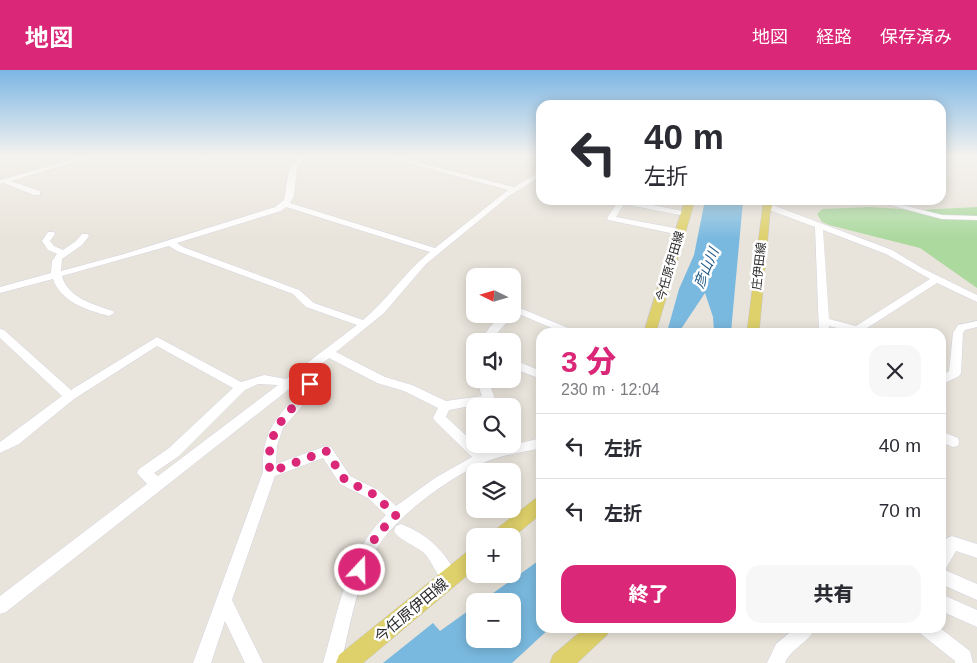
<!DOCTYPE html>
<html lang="ja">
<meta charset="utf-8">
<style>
:root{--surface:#fff;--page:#f7f7f7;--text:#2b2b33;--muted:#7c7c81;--line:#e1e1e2;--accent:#db2777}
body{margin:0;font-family:Arial,"Noto Sans JP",sans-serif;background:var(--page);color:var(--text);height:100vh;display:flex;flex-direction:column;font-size:19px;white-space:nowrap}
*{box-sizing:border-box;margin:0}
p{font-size:16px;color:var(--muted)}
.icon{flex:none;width:28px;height:28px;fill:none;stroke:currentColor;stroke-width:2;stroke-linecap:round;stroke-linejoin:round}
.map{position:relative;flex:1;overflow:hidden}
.details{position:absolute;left:536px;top:258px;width:410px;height:305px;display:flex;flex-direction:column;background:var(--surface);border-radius:15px;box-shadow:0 2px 12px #0003}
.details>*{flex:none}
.hud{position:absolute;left:536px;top:30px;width:410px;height:105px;border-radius:15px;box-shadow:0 2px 12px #0003;background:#fff;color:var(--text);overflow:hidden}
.needle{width:32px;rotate:275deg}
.controls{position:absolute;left:466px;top:198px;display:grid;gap:10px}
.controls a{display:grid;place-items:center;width:55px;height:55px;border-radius:10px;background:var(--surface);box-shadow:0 2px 12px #0003;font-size:25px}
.pin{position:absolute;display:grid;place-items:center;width:42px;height:42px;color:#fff;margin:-21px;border-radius:10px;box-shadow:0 2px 8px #0006}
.me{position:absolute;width:55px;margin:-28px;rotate:21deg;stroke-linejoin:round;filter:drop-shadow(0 0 4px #0008)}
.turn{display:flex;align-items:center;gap:18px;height:105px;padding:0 25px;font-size:22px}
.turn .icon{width:65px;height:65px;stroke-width:2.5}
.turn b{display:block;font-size:35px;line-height:42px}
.round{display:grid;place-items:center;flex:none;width:52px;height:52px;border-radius:15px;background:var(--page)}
.headline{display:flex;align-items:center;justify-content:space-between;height:85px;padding:0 25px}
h1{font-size:30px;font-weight:800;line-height:38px;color:var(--accent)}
.primary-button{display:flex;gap:10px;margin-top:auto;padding:10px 25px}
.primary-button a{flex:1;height:58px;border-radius:15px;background:var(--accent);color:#fff;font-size:20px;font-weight:800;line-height:58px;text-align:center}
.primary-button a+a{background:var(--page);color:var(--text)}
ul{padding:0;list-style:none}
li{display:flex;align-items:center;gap:15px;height:65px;padding:0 25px;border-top:1px solid var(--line)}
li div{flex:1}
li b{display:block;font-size:19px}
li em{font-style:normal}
header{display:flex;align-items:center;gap:30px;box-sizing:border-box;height:70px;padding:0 25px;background:var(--accent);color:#fff}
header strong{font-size:24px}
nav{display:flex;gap:28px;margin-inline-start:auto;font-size:18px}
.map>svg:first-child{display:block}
.green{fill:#abd99e}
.water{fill:#7ab9df}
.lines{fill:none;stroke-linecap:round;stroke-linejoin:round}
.minor-casing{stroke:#d1d2df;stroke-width:1}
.major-casing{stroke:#c3c3c3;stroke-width:1}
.minor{fill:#fff;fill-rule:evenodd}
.major{fill:#ded06a;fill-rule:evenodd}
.route{stroke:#db2777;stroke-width:9;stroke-dasharray:0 16.2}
.labels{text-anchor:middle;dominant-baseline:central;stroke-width:5;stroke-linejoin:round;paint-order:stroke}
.street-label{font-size:12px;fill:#282828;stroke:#fff}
.water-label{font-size:14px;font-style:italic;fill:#1d5786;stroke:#fff}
.near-street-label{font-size:15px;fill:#282828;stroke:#fff}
</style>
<header>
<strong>地図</strong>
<nav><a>地図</a><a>経路</a><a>保存済み</a></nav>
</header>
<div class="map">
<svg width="977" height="593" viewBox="0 0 977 593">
<rect width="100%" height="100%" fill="#e9e4db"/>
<!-- green -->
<path class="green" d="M870,137L918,140L977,137V218L920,178L829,155L822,152L817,144L822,139Z"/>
<!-- water -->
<path class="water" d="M705,130L743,131L731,262H714L713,247L705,223L681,259L682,262H667L679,219L694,185Z
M541,489V558H550L512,593H383L433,553L440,561L475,536V569H512V531H482Z"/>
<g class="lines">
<defs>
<path id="minor" d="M84,86H95L11,111L40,121V125H34L3,113L0,114V110Z
M169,86H179L170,90L167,88Z
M200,86H206L209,91L203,92Z
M299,86H306L297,99L294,126L290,133L435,178L508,120L382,86H393L514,117L541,101V106L509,126L426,194L384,243L336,282L385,307L412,315L446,331L482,326L476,309H488L495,329L493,332L449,340L446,347L484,382L541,368V378C525,382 508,384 493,389C454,403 393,447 374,483C356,516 350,557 341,593H323C338,543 347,482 386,445L368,428L340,414L323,388L275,406L232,530L263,593H245L225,551L211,593H193L263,402C261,363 277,345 304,319V316L298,312L6,542L0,544V526L147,414L137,403L139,399L169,378L233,318L157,276L74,329L19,374L0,383V372L62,326L0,268V259L4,260L71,320L157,267L241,312L264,305L286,309L357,255L306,237L293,224L177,181L169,176L62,206C68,228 93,234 113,241L114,243L109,246C87,240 61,232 53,209L0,223V217L51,203L52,191L57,184L48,180L42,171L48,162H54L55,164L50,171L54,176L63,180L76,171L82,164H88L89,166L82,175L62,189L61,201L124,184L275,137L284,130L289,99ZM286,137L430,182C405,202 388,229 363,250L314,233L299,220L183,177L177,173L281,141ZM329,288L377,313L404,321L438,338L433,348L435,351L472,387L435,408L396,436L378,420L350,406L331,377L326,376L276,394L277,376L283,358L316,320L314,311L305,306ZM258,314L278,315L158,406L154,403L179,386L245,320Z
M611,130H627L688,142V146H685L624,134L616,147L680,159L684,162L680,165L608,150L607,148L617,133Z
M871,130H884L942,145L977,146V150L942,149Z
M764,134H770L892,180L922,198L977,225V232L937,213L861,262H853L829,256V262H819L815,157L764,138ZM823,160L886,184L930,209L856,256L829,249Z
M520,238L573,260L574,262H561L519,244C508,248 499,262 491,271H481C487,260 498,244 512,244V239Z
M977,251V257L965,260L963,263L961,303L959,306L941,315V306L949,301L953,263L958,255Z
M512,289L541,301V309L512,298Z
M941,361L958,368L959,372L958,376L953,377L941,372Z
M401,454C427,464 446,481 457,507L455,512L449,515C438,510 433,493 425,484C417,476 398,470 394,461L396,456Z
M952,466L977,474V488L956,481L945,500L977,514V530L941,514V478L947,468Z
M941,524L977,540V557L941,541Z
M795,558H815C809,573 791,578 785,593H767L776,574Z
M919,558H940L970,581L973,593H955V591L921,564Z"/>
<path id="major" d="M527,86H541V90L528,88Z
M685,130H695L656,262H644Z
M749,130H774L770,143L759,262H747L763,135Z
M541,426V444L512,468L492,466L495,460L535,429Z
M475,478V499L363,593H336L339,585L468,481Z
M585,558H610L607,565L577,593H550L553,585Z"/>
</defs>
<!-- minor casing -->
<use href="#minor" class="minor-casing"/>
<!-- major casing -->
<use href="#major" class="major-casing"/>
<!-- minor -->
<use href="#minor" class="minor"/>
<!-- major -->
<use href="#major" class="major"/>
</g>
<!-- sky -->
<linearGradient id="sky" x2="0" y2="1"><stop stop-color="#7cb6e4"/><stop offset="0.51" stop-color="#f5f3ef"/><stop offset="1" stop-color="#f5f3ef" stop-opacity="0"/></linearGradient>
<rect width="977" height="169" fill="url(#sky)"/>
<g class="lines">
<!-- route -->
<path class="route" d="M310,314V320C284,346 265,362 270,402L326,381L345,410L373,424L396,445L376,466L360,500"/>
</g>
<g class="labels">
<!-- street labels -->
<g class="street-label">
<text transform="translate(670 196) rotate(-74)">今任原伊田線</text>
<text transform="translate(759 196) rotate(-84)">庄伊田線</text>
</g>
<!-- water labels -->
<g class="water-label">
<text transform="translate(706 198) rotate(-67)">彦山川</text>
</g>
<!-- near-street labels -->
<g class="near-street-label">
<text transform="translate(411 540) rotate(-40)">今任原伊田線</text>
</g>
</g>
</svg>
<div class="controls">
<a><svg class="needle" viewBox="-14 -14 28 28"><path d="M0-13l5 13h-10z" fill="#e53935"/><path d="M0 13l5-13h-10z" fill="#7c7c81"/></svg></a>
<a><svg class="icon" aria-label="sound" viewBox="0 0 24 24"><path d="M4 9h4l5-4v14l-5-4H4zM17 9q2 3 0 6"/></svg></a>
<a><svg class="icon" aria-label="search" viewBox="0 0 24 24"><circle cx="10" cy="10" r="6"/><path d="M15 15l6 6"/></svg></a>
<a><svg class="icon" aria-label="layers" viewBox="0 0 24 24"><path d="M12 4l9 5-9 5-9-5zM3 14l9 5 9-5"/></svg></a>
<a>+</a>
<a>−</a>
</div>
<div class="pin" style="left:310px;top:314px;background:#d93025"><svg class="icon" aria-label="arrive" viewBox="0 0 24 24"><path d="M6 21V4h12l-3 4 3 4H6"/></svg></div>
<svg class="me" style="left:360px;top:500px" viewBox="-20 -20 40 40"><circle r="17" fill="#db2777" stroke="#fff" stroke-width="3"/><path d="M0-11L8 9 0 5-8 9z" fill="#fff"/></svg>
<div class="hud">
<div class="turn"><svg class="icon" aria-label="left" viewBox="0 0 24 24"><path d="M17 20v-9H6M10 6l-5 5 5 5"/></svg><div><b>40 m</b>左折</div></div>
</div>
<section class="details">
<div class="headline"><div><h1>3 分</h1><p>230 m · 12:04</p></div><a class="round"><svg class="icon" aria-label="close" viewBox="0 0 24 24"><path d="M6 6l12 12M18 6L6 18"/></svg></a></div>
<ul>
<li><svg class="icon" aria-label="left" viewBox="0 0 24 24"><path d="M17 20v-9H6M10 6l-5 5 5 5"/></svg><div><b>左折</b></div><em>40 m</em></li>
<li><svg class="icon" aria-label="left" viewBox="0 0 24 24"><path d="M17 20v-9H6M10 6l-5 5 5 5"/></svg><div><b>左折</b></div><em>70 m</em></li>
</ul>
<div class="primary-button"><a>終了</a><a>共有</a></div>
</section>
</div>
